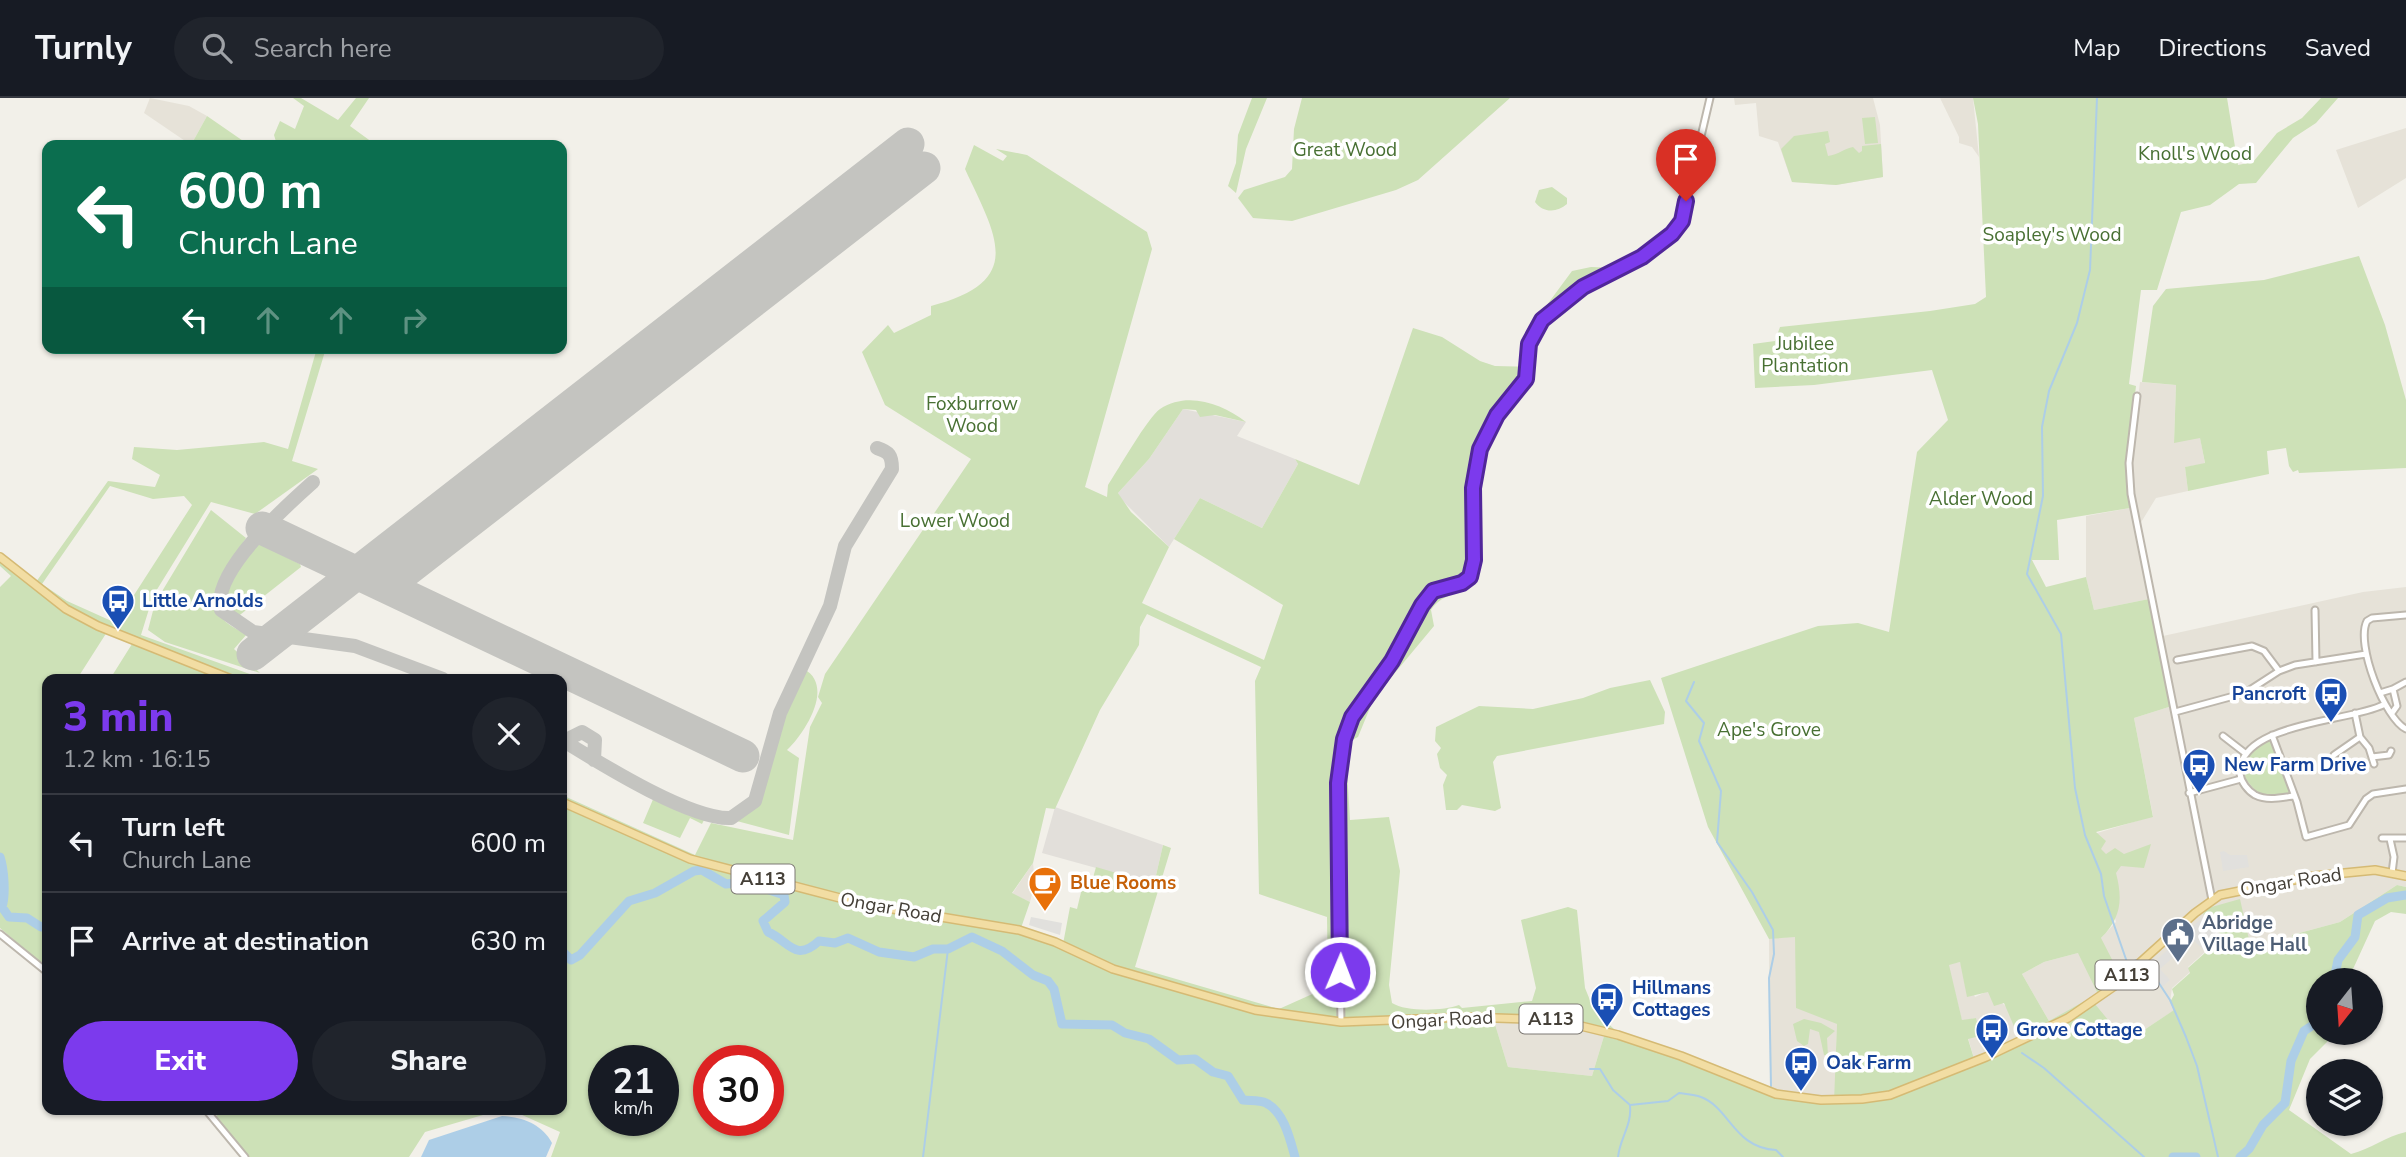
<!DOCTYPE html>
<meta charset="utf-8">
<style>
:root{--surface:#171b24;--page:#20242c;--text:#f1f3f6;--muted:#9ea1a6;--line:#363941;--accent:#7c3aed}
body{margin:0;font-family:"Nunito Sans",sans-serif;background:var(--page);color:var(--text);height:100vh;display:flex;flex-direction:column;font-size:26px;white-space:nowrap}
*{box-sizing:border-box;margin:0}
p{font-size:23px;color:var(--muted)}
.icon{flex:none;width:38px;height:38px;fill:none;stroke:currentColor;stroke-width:2;stroke-linecap:round;stroke-linejoin:round}
.map{position:relative;flex:1;overflow:hidden}
.sheet{position:absolute;left:42px;top:576px;width:525px;height:441px;display:flex;flex-direction:column;background:var(--surface);border-radius:14px;box-shadow:0 2px 5px #0004}
.sheet>*{flex:none}
.banner{position:absolute;left:42px;top:42px;width:525px;height:214px;border-radius:14px;box-shadow:0 2px 5px #0004;background:#0b6e4f;color:#fff;overflow:hidden}
.needle{width:46px;rotate:197deg}
.controls{position:absolute;left:2306px;top:870px;display:grid;gap:14px}
.controls a{display:grid;place-items:center;width:77px;height:77px;border-radius:50%;background:var(--surface);box-shadow:0 2px 5px #0004;font-size:35px}
.speed{position:absolute;left:588px;top:947px;display:flex;gap:14px;font-size:35px;font-weight:700;text-align:center}
.speed>*{display:grid;place-content:center;width:91px;height:91px;border-radius:50%;background:var(--surface);box-shadow:0 2px 5px #0004;line-height:1}
.speed small{font-size:18px;font-weight:400}
.speed .limit{border:10px solid #d22;background:#fff;color:#111}
.pin{position:absolute;display:grid;place-items:center;width:60px;height:60px;color:#fff;margin:-72px -30px;border-radius:50% 50% 50% 0;rotate:-45deg;box-shadow:0 0 7px #0007}
.pin .icon{rotate:45deg}
.me{position:absolute;width:77px;margin:-38px;rotate:1deg;stroke-linejoin:round;filter:drop-shadow(0 0 5px #0008)}
.turn{display:flex;align-items:center;gap:24px;height:147px;padding:0 21px;font-size:32px}
.turn .icon{width:91px;height:91px;stroke-width:2.5}
.turn b{display:block;font-size:49px;line-height:60px}
.lanes{display:flex;align-items:center;height:66px;padding:0 21px;background:#0003;justify-content:center;gap:35px;direction:ltr}
.lanes .off{opacity:.35}
.round{display:grid;place-items:center;flex:none;width:74px;height:74px;border-radius:37px;background:var(--page)}
.summary{display:flex;align-items:center;justify-content:space-between;height:119px;padding:0 21px}
h1{font-size:42px;font-weight:800;line-height:52px;color:var(--accent)}
.action{display:flex;gap:14px;margin-top:auto;padding:14px 21px}
.action a{flex:1;height:80px;border-radius:42px;background:var(--accent);color:#fff;font-size:28px;font-weight:800;line-height:80px;text-align:center}
.action a+a{background:var(--page);color:var(--text)}
ul{padding:0;list-style:none}
li{display:flex;align-items:center;gap:21px;height:98px;padding:0 21px;border-top:2px solid var(--line)}
li div{flex:1}
li b{display:block;font-size:26px}
li em{font-style:normal}
header{display:flex;align-items:center;gap:42px;box-sizing:border-box;height:98px;padding:0 35px;background:var(--surface);border-bottom:2px solid var(--line)}
header strong{font-size:33px}
nav{display:flex;gap:38px;margin-inline-start:auto;font-size:24px}
.search{width:490px;height:63px;background:var(--page);display:flex;align-items:center;gap:18px;box-sizing:border-box;padding:0 24px;border-radius:38px;color:var(--muted);font-size:26px}
.map>svg:first-child{display:block}
.residential{fill:#e6e2d8}
.industrial{fill:#e2dfda}
.green{fill:#cde1b7;fill-rule:evenodd}
.parking{fill:#e1e0dd}
.water{fill:#adcee7}
.lines{fill:none;stroke-linecap:round;stroke-linejoin:round}
.stream{stroke:#adcee7;stroke-width:2}
.river{stroke:#adcee7;stroke-width:9}
.taxiway{stroke:#c4c4c0;stroke-width:14}
.runway{stroke:#c4c4c0;stroke-width:33}
.minor-casing{stroke:#bdb7ad;stroke-width:9}
.major-casing{stroke:#d5ba74;stroke-width:10}
.minor{stroke:#fff;stroke-width:5}
.major{stroke:#f2dda3;stroke-width:7}
.route-casing{stroke:#51269a;stroke-width:18}
.route{stroke:#7c3aed;stroke-width:12}
.labels{text-anchor:middle;dominant-baseline:central;stroke-width:7;stroke-linejoin:round;paint-order:stroke}
.shield{fill:#fff;stroke:#7d7974;stroke-width:2}
.shield-label{font-size:18px;font-weight:bold;fill:#454038}
.park-label{font-size:19px;fill:#487033;stroke:#fff}
.transit-label{font-size:19px;font-weight:bold;fill:#164399;stroke:#fff;text-anchor:start}
.street-label{font-size:19px;fill:#454038;stroke:#fff}
.food-label{font-size:19px;font-weight:bold;fill:#c56008;stroke:#fff;text-anchor:start}
.service-label{font-size:19px;font-weight:bold;fill:#4e5e75;stroke:#fff;text-anchor:start}
</style>
<header>
<strong>Turnly</strong>
<div class="search"><svg class="icon" aria-label="search" viewBox="0 0 24 24"><circle cx="10" cy="10" r="6"/><path d="M15 15l6 6"/></svg>Search here</div>
<nav><a>Map</a><a>Directions</a><a>Saved</a></nav>
</header>
<div class="map">
<svg width="2406" height="1059" viewBox="0 0 2406 1059">
<rect width="100%" height="100%" fill="#f2f0e9"/>
<!-- residential -->
<path class="residential" d="M150,0L189,8L207,18L191,47L144,15Z
M1734,0H1873L1880,27L1883,79L1836,87L1792,84L1778,44L1759,38L1756,5L1735,7Z
M1940,0H1973L1979,59L1972,49L1959,45V39Z
M2406,30V80L2358,110L2336,52Z
M2140,284L2176,287L2174,344L2200,339L2205,366L2185,369L2188,393L2156,400L2140,426L2132,396L2131,357Z
M2130,410L2149,501L2094,512L2086,479V418Z
M2406,489V789L2397,787L2340,824L2292,837L2296,853L2252,855L2208,810L2203,815L2223,838L2188,869L2190,874L2172,890L2170,904L2176,911L2144,932L2118,934L2049,923L2022,876L2044,864L2078,855L2101,840L2116,824L2094,736L2153,718L2134,620L2172,608L2163,538L2363,494Z
M1033,765L1035,785L1030,804L1012,796Z
M1795,838L1797,870L1837,926L1835,1004L1770,997L1769,841Z
M1960,864L1975,899L1988,893L2009,911L2023,947L1976,967L1968,940L1976,920L1962,923L1948,866Z
M1494,923L1553,925L1604,938L1592,978L1508,969Z"/>
<!-- industrial -->
<path class="industrial" d="M1183,311L1246,324L1237,338L1295,361L1298,366L1262,430L1200,400L1169,449L1121,401L1118,395L1149,361Z
M1055,709L1163,747L1154,786L1042,755Z"/>
<!-- green -->
<path class="green" d="M293,0H301L338,22L356,0H369L350,28L376,47H317L318,42L313,47H277L274,37L280,23L295,31L304,8Z
M1252,0H1267L1246,51L1236,95L1228,88L1236,65L1238,37Z
M1302,0H1510L1418,82L1396,92L1292,123L1253,120L1238,100L1244,92L1285,79L1292,71L1294,31Z
M1973,0H2227L2238,67L2253,64L2277,35L2302,20L2321,0H2338L2316,25L2293,40L2256,85L2239,86L2210,107L2181,114L2157,192H2141L2129,286L2136,288L2127,364L2130,410L2057,422L2059,462H2032L2046,489L2086,479L2094,512L2149,501L2172,608L2134,620L2153,719L2096,734L2106,743L2101,751L2106,756L2115,750L2124,756L2151,746L2144,770L2121,768L2116,775C2123,802 2121,820 2101,840L2121,879L2098,896L2078,855L2044,864L2022,876L2049,923L2090,900L2118,934L2144,932L2174,912L2170,904L2174,897L2172,891L2190,875L2188,870L2223,839L2203,816L2208,810L2240,801L2252,855L2296,853L2292,837L2340,824L2397,787L2406,789V816L2391,814L2375,823L2348,882H2319V934L2336,935L2310,961L2289,1012L2351,1056C2371,1051 2386,1038 2406,1034V1059H551L560,1034L511,1012H562V697L695,757L711,725L793,742L810,629L822,605L818,599L825,576L971,361L885,307L862,254L888,227L894,235L931,217V208C1027,183 996,138 965,71L974,47L1003,63L1007,58L996,51L1027,57L1147,134L1152,151L1085,389L1107,399L1108,387C1118,372 1148,319 1160,311C1188,293 1222,306 1246,324L1215,317L1200,319L1196,312L1183,311L1149,361L1118,395L1131,414L1169,449L1142,505L1264,562L1283,507L1174,441L1200,400L1262,430L1298,366L1295,361L1359,387L1413,230L1442,239L1480,263L1495,268L1532,269C1529,277 1526,287 1522,294C1508,315 1486,330 1481,357C1478,378 1477,476 1470,485C1461,497 1442,495 1431,512L1434,528L1374,600L1358,639L1350,643L1346,656L1350,722L1389,719L1400,773L1389,887L1392,905C1406,914 1443,913 1459,907L1462,910L1532,903L1536,890L1521,822L1568,809L1577,812L1585,890L1594,912L1616,933L1525,917L1411,922L1422,925L1494,923L1508,969L1592,978L1604,938L1656,952L1770,997L1834,1004L1837,926L1796,910L1795,839L1769,841L1708,729L1661,580L1818,528L1858,525L1889,534L1917,354L1948,322L1932,272L1814,287L1755,290L1753,246L1775,243L1780,229L1930,213L1975,206L1986,199L1978,26ZM1147,516L1261,569L1255,583L1259,796L1327,819L1328,889L1279,911L1135,869L1171,750L1163,747L1154,786L1096,769L1091,787L1083,786L1077,811L1070,809L1063,846L1118,871L1021,830L1030,804L1012,795L1033,765L1046,710L1055,711L1100,612L1139,547L1140,529ZM1960,864L1967,899L1988,894L1994,908L2004,905L2022,947L1976,967L1968,941L1980,938L1976,920L1962,922L1949,867ZM604,962H663V1022H604ZM709,962H768V1022H709Z
M207,18L249,47H191Z
M1875,19L1878,45L1865,46L1862,20Z
M1828,33L1830,44L1825,46L1828,58C1838,57 1845,50 1853,49L1859,55L1862,53V48L1881,46L1883,79L1836,87L1792,84L1781,51L1794,38Z
M1552,89L1567,100V106C1557,115 1543,115 1535,104L1539,92Z
M2359,158L2385,227L2406,302V370L2299,375L2298,372L2293,374L2289,368L2286,350L2267,353L2269,376L2188,393L2185,369L2205,365L2200,340L2174,345L2176,287L2142,284L2153,208L2166,191L2264,182Z
M1591,169L1618,170L1580,186L1538,219L1572,173Z
M317,250H326L292,363L318,371L255,416L211,404L153,498L141,537L264,581H110L132,546L107,534L77,581H47V870L0,830V489L11,478L0,468V456L36,484L108,383L155,389L160,377L132,361L134,349L177,352L264,344L288,351ZM110,388L153,401L184,398L192,407L116,525L67,503L42,486Z
M211,412L246,440C224,477 188,512 247,536L234,551L260,575L165,544L148,532L155,505Z
M256,444L300,466L301,469L236,520L223,507L225,488Z
M804,571C835,588 805,635 787,652L799,660L789,737L733,722C773,706 768,667 778,631C784,610 795,591 804,571Z
M1650,582L1665,614L1664,626L1497,658L1493,664L1501,710L1495,713L1462,707L1457,712H1446L1443,687L1447,677L1440,670L1437,656L1441,650L1435,643L1436,629L1479,608L1533,611L1583,600L1610,590Z
M2271,641L2289,693L2288,697H2259L2243,678C2242,657 2253,649 2271,641Z
M654,699L704,722L702,726L690,720L680,740L643,725Z
M1804,921L1821,925L1835,933L1827,940L1828,958L1824,957L1819,934L1810,931L1808,946L1804,948L1797,943L1793,926Z
M221,1012H500L425,1034L409,1059H249L215,1020Z"/>
<!-- parking -->
<path class="parking" d="M2224,753L2230,757H2247L2249,769L2223,773L2220,754Z
M1031,819L1062,825L1060,837L1029,827Z
M2203,819L2219,836L2204,852L2193,842L2160,871L2170,882L2162,889L2150,873V868Z"/>
<!-- water -->
<path class="water" d="M502,1018C522,1019 542,1026 552,1045L546,1059H421L429,1042Z"/>
<g class="lines">
<!-- stream -->
<path class="stream" d="M2097,0L2090,172L2077,225L2049,293L2042,329L2043,398L2027,476L2061,536L2075,690L2085,737L2101,776L2104,798L2128,867L2136,862
M1694,584L1686,603L1704,625L1699,643L1721,693L1717,744L1752,794L1773,832L1774,856L1769,880L1771,988
M2147,867L2170,902L2186,939L2197,968L2218,1059
M2022,955L2044,970L2144,1059
M1590,971H1600L1613,992L1630,1007L1668,1003L1679,995C1686,996 1694,996 1701,999C1730,1010 1734,1050 1776,1052L1783,1059
M923,1059L948,851
M1618,1059C1620,1040 1632,1027 1630,1008"/>
<!-- river -->
<path class="river" d="M0,759C4,771 6,796 2,809L9,819L27,820L41,829L47,828
M562,853L571,862L580,857L629,803L655,795L694,773L702,772L726,786L746,784L784,797L785,804L763,823L768,834C789,843 795,865 819,843L835,845L848,840L879,854L914,859L933,851H948L972,839L1002,853L1033,877L1048,883L1054,891L1062,926L1112,927L1125,935L1149,941L1178,962L1195,961L1213,974L1228,978L1243,1002C1250,1003 1260,1002 1266,1005C1284,1014 1290,1041 1295,1059
M2334,882L2338,862L2355,839L2358,817L2387,800L2406,797
M2173,1059H2196
M2240,1059L2249,1051L2263,1027L2285,1005L2291,963L2304,933L2319,923"/>
<!-- taxiway -->
<path class="taxiway" d="M313,384C286,408 211,474 221,512L253,534L355,548L443,581
M562,642C598,664 690,722 731,720L755,703L780,615L830,508L845,448L892,371C892,357 889,354 877,350
M564,643L582,634L595,642L594,662"/>
<!-- runway -->
<path class="runway" d="M262,430L743,658
M390,485L924,70
M253,556L908,46"/>
<defs>
<path id="minor" d="M2137,298L2129,365L2131,396L2212,802
M2315,512L2316,564
M2406,517L2372,520L2367,523C2355,546 2385,621 2406,631
M2177,562L2252,548L2264,553L2279,573
M2393,591L2406,584
M2380,595L2393,591L2397,608L2392,615
M2175,614L2245,595L2279,573L2295,567L2366,556
M2355,615L2360,639
M2272,637L2297,704L2306,739L2349,727L2366,701L2373,696L2406,691
M2223,638L2245,655
M2334,657L2360,639L2369,650L2374,666
M2372,659L2389,657L2391,653
M2189,695L2241,681
M2293,698C2280,700 2267,703 2255,697C2248,693 2241,684 2240,676C2237,625 2349,624 2383,607
M2382,740H2406
M2390,741L2394,759L2392,775
M0,836L47,874
M1341,924L1337,685L1344,641L1352,619L1393,563L1422,507L1433,493L1462,485L1470,479L1474,462L1473,390L1480,351L1497,317L1526,281L1529,246L1542,222L1583,189L1642,159L1680,128L1710,0
M206,1012L245,1059"/>
<path id="major" d="M0,459L66,511L98,528L231,581
M562,704L690,761L863,806L1019,832L1055,844L1113,871L1255,912L1341,924L1467,919L1556,922L1618,937L1681,958L1776,996L1821,1002L1862,1001L1890,997L1986,959L2068,920L2113,889L2195,815L2220,797L2314,778L2375,772L2406,778"/>
</defs>
<!-- minor casing -->
<use href="#minor" class="minor-casing"/>
<!-- major casing -->
<use href="#major" class="major-casing"/>
<!-- minor -->
<use href="#minor" class="minor"/>
<!-- major -->
<use href="#major" class="major"/>
</g>
<g class="lines">
<defs>
<path id="route" d="M1340,874L1338,685L1344,641L1352,619L1392,563L1422,507L1433,493L1462,485L1470,479L1474,462L1473,390L1480,351L1497,317L1526,281L1529,246L1542,222L1583,189L1642,159L1672,136L1682,123L1686,103"/>
</defs>
<!-- route casing -->
<use href="#route" class="route-casing"/>
<!-- route -->
<use href="#route" class="route"/>
</g>
<!-- icons -->
<defs>
<symbol id="bus-pin" viewBox="-11 -11 22 30"><path d="M0 17L-7.5 6A9.5 9.5 0 1 1 7.5 6Z" fill="#1a4fb4" stroke="#fff"/><path d="M-5-6H5V4H4V6H2V4H-2V6H-4V4H-5ZM-3.5-4V0h7V-4ZM-3.5 1.2v1.5H-2V1.2ZM2 1.2v1.5H3.5V1.2Z" fill="#fff"/></symbol>
<symbol id="cafe-pin" viewBox="-11 -11 22 30"><path d="M0 17L-7.5 6A9.5 9.5 0 1 1 7.5 6Z" fill="#e8710a" stroke="#fff"/><path d="M-5.5-4.5H6V0H3Q3 3.5 0 3.5H-2.5Q-5.5 3.5-5.5 0ZM3-3.2v2h1.7v-2ZM-6 4.5H4V6H-6Z" fill="#fff"/></symbol>
<symbol id="civic-pin" viewBox="-11 -11 22 30"><path d="M0 17L-7.5 6A9.5 9.5 0 1 1 7.5 6Z" fill="#5c6f8a" stroke="#fff"/><path d="M-.6-6.5H3V-4.5H.6V-3L4-1V1h2V6H-6V1h2V-1L-.6-3ZM-1.2 2.5V6h2.4V2.5Z" fill="#fff"/></symbol>
</defs>
<g fill-rule="evenodd">
<use href="#bus-pin" x="99" y="484" width="38" height="52"/>
<use href="#bus-pin" x="2312" y="577" width="38" height="52"/>
<use href="#bus-pin" x="2180" y="648" width="38" height="52"/>
<use href="#cafe-pin" x="1026" y="766" width="38" height="52"/>
<use href="#civic-pin" x="2159" y="817" width="38" height="52"/>
<use href="#bus-pin" x="1588" y="882" width="38" height="52"/>
<use href="#bus-pin" x="1973" y="913" width="38" height="52"/>
<use href="#bus-pin" x="1782" y="946" width="38" height="52"/>
</g>
<g class="labels">
<!-- shield labels -->
<g class="shield">
<rect x="731.5" y="766.5" width="63" height="29" rx="5"/>
<rect x="2095.5" y="862.5" width="63" height="29" rx="5"/>
<rect x="1519.5" y="906.5" width="63" height="29" rx="5"/>
</g>
<g class="shield-label">
<text x="763" y="781">A113</text>
<text x="2127" y="877">A113</text>
<text x="1551" y="921">A113</text>
</g>
<!-- park labels -->
<g class="park-label">
<text x="1345" y="52">Great Wood</text>
<text x="2195" y="56">Knoll's Wood</text>
<text x="2052" y="137">Soapley's Wood</text>
<text x="1805" y="246">Jubilee<tspan x="1805" dy="22">Plantation</tspan></text>
<text x="972" y="306">Foxburrow<tspan x="972" dy="22">Wood</tspan></text>
<text x="1981" y="401">Alder Wood</text>
<text x="955" y="423">Lower Wood</text>
<text x="1769" y="632">Ape's Grove</text>
</g>
<!-- transit labels -->
<g class="transit-label">
<text x="142" y="503">Little Arnolds</text>
<text x="2306" y="596" text-anchor="end">Pancroft</text>
<text x="2224" y="667">New Farm Drive</text>
<text x="1632" y="890">Hillmans<tspan x="1632" dy="22">Cottages</tspan></text>
<text x="2016" y="932">Grove Cottage</text>
<text x="1826" y="965">Oak Farm</text>
</g>
<!-- street labels -->
<g class="street-label">
<text transform="translate(2291 784) rotate(-9)">Ongar Road</text>
<text transform="translate(891 810) rotate(10)">Ongar Road</text>
<text transform="translate(1442 922) rotate(-3)">Ongar Road</text>
</g>
<!-- food labels -->
<g class="food-label">
<text x="1070" y="785">Blue Rooms</text>
</g>
<!-- service labels -->
<g class="service-label">
<text x="2202" y="825">Abridge<tspan x="2202" dy="22">Village Hall</tspan></text>
</g>
</g>
</svg>
<div class="controls">
<a><svg class="needle" viewBox="-14 -14 28 28"><path d="M0-13l5 13h-10z" fill="#e53935"/><path d="M0 13l5-13h-10z" fill="#9ea1a6"/></svg></a>
<a><svg class="icon" aria-label="layers" viewBox="0 0 24 24"><path d="M12 4l9 5-9 5-9-5zM3 14l9 5 9-5"/></svg></a>
</div>
<div class="speed"><div>21<small>km/h</small></div><div class="limit">30</div></div>
<div class="pin" style="left:1686px;top:103px;background:#d93025"><svg class="icon" aria-label="arrive" viewBox="0 0 24 24"><path d="M6 21V4h12l-3 4 3 4H6"/></svg></div>
<svg class="me" style="left:1340px;top:874px" viewBox="-20 -20 40 40"><circle r="17" fill="#7c3aed" stroke="#fff" stroke-width="3"/><path d="M0-11L8 9 0 5-8 9z" fill="#fff"/></svg>
<div class="banner">
<div class="turn"><svg class="icon" aria-label="left" viewBox="0 0 24 24"><path d="M17 20v-9H6M10 6l-5 5 5 5"/></svg><div><b>600 m</b>Church Lane</div></div>
<div class="lanes"><svg class="icon" aria-label="left" viewBox="0 0 24 24"><path d="M17 20v-9H6M10 6l-5 5 5 5"/></svg><svg class="icon off" aria-label="ahead" viewBox="0 0 24 24"><path d="M12 20V5M6 11l6-6 6 6"/></svg><svg class="icon off" aria-label="ahead" viewBox="0 0 24 24"><path d="M12 20V5M6 11l6-6 6 6"/></svg><svg class="icon off" aria-label="right" viewBox="0 0 24 24"><path d="M7 20v-9h11M14 6l5 5-5 5"/></svg></div>
</div>
<section class="sheet">
<div class="summary"><div><h1>3 min</h1><p>1.2 km · 16:15</p></div><a class="round"><svg class="icon" aria-label="close" viewBox="0 0 24 24"><path d="M6 6l12 12M18 6L6 18"/></svg></a></div>
<ul>
<li><svg class="icon" aria-label="left" viewBox="0 0 24 24"><path d="M17 20v-9H6M10 6l-5 5 5 5"/></svg><div><b>Turn left</b><p>Church Lane</p></div><em>600 m</em></li>
<li><svg class="icon" aria-label="arrive" viewBox="0 0 24 24"><path d="M6 21V4h12l-3 4 3 4H6"/></svg><div><b>Arrive at destination</b></div><em>630 m</em></li>
</ul>
<div class="action"><a>Exit</a><a>Share</a></div>
</section>
</div>
